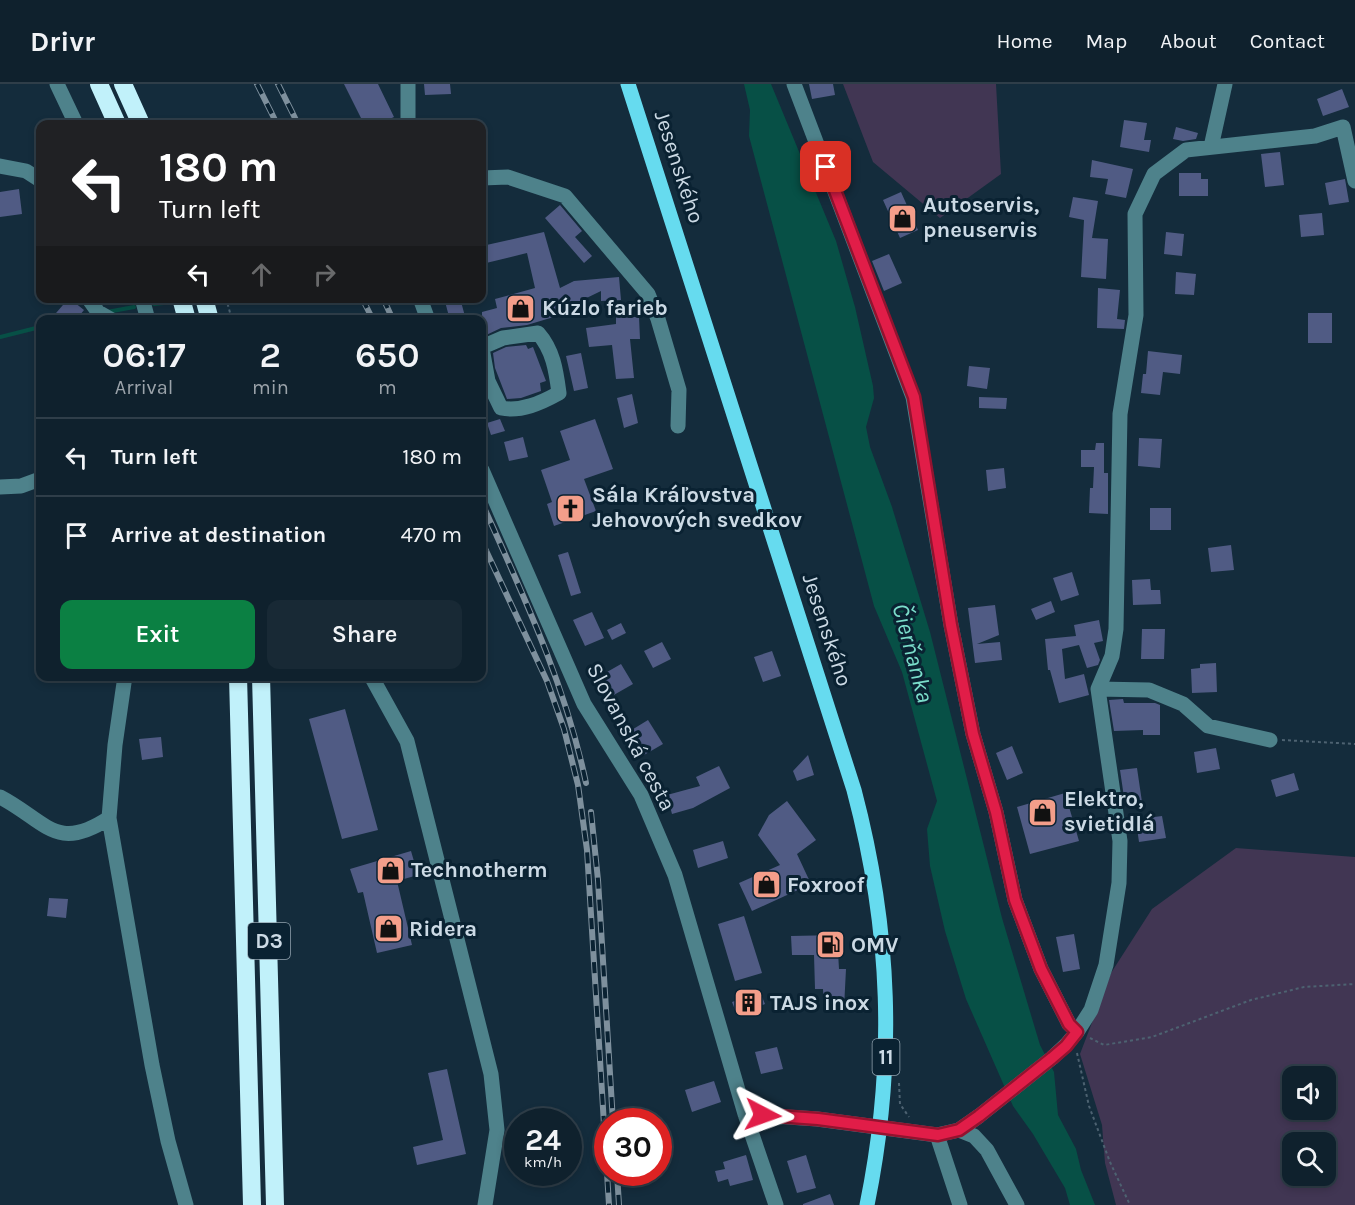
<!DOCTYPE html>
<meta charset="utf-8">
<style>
:root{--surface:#0f212d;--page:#182935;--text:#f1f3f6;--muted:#9ba3aa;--line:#2f3e49;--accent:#0b8043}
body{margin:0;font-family:Karla,sans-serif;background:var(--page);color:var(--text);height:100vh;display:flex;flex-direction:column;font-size:22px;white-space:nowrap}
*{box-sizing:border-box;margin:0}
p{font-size:20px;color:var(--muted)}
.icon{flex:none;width:33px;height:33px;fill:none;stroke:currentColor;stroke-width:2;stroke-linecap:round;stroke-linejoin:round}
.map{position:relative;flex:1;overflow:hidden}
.sheet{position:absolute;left:36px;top:231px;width:450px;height:366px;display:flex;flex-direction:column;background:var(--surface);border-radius:12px;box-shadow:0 3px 9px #0003,0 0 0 2px var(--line)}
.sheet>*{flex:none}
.top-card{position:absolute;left:36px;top:36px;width:450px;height:183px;border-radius:12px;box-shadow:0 3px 9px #0003,0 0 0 2px var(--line);background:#202124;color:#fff;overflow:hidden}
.fabs{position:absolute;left:1282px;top:982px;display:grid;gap:12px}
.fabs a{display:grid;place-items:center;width:54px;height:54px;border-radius:12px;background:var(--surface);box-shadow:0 3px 9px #0003,0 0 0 2px var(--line);font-size:30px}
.speed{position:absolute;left:504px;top:1024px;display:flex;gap:12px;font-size:30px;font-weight:700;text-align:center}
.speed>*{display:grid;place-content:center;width:78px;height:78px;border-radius:50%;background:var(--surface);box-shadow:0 3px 9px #0003,0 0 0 2px var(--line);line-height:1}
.speed small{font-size:15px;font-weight:400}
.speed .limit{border:9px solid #d22;background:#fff;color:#111}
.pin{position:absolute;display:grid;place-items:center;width:51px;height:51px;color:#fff;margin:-26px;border-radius:12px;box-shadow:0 3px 9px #0006}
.me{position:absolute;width:66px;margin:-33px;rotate:94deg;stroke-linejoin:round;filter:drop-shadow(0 0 4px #0008)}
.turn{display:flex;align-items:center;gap:21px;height:126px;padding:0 24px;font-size:27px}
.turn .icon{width:78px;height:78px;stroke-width:2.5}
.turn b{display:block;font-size:42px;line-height:51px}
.lanes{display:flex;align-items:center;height:57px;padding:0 24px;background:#0003;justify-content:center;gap:30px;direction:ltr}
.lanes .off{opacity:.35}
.eta{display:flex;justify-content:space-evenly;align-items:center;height:102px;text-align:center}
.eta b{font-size:36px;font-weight:600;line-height:42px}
.cta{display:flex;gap:12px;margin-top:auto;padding:12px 24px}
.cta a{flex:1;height:69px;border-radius:12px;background:var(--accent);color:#fff;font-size:24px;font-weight:600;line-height:69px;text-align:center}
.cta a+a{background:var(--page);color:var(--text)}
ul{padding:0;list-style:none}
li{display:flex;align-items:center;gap:18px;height:78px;padding:0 24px;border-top:2px solid var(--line)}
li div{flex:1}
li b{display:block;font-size:22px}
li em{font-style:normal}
header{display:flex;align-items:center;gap:36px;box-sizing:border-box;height:84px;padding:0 30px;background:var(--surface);border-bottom:2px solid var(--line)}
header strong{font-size:28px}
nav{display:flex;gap:33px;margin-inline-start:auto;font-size:21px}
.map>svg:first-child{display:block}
.green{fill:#413653;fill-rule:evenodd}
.water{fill:#075046}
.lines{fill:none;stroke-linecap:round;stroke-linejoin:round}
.stream{stroke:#075046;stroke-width:4}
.building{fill:#505b84}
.path{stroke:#4d6271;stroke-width:2;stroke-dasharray:3 3;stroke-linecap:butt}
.minor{stroke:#4e828b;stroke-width:15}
.major{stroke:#66dbef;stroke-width:15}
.highway{stroke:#c1f1fa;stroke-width:18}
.rail-casing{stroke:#7e909d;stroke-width:6}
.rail{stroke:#0a2232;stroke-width:4;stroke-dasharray:11;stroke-linecap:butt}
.route-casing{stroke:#92132f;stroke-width:15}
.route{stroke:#e11d48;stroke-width:10}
.labels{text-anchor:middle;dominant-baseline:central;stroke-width:6;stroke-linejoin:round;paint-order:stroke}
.shield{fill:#0a2232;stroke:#92a3af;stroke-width:1.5}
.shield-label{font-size:21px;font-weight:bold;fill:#ccdae5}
.street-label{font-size:22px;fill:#ccdae5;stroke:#0a2232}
.poi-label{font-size:22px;font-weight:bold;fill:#ccdae5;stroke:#0a2232;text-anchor:start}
.water-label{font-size:24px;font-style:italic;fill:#7addca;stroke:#0a2232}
</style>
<header>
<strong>Drivr</strong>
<nav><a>Home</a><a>Map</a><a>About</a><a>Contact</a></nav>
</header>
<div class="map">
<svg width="1355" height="1121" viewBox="0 0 1355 1121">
<rect width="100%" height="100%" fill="#142c3c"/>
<!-- green -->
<path class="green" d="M843,0H996L1001,90L940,134L873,78Z
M1236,764L1355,773V1121H1116L1105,1079L1102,1041L1080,970L1111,889L1152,825ZM1293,993H1326V1026H1293ZM1293,1059H1326V1092H1293Z"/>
<!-- water -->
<path class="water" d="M744,0H771L836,157L855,223L873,302L874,314L866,343L870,363L892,423L930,548L1002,834L1040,961L1054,988L1058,1031L1076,1065L1081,1086L1095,1121H1070L1065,1104L1033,1050L1013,1022L966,915L945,847L930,782L927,745L937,717L902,588L874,522L749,52L750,26Z"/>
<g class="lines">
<!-- stream -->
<path class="stream" d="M154,220L164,219
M107,228L134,223
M75,236L90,231
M0,253L40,243"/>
</g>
<!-- building -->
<path class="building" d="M344,0H378L394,33L379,40H364Z
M424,0H450L451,10L425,11Z
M809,0H833L835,11L812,15Z
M1342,5L1349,23L1323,32L1317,15Z
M1124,36L1147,39L1144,56H1151L1149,68L1120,63Z
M1176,43L1198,49L1196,55L1183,57L1173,55Z
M1280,68L1284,101L1265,103L1261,70Z
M1092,76L1133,85L1126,114L1105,110L1108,95L1090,93Z
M1179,89H1201V95H1208V112H1179Z
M1345,95L1349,118L1329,121L1325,99Z
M19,105L22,130L0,133V108Z
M901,108L918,146L900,154L883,116Z
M1073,113L1098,117L1092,154L1108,155L1106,195L1081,193L1084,136L1069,133Z
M560,121L582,147L575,153L592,172L584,179L545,134Z
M1322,129L1324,151L1301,153L1299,131Z
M544,148L560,204L574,197L619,193L621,216L601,217V207L566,224L567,229L527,241L501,244L482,253V228L497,224L495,215L535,204L527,169L482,180V162Z
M1166,148L1184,150L1182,172L1164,170Z
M889,170L902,199L884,207L872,177Z
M1176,188L1196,190L1194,211L1175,210Z
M1098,204L1120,206L1117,235L1125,236L1124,245L1097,244Z
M69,214L84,226L76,236H50Z
M444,214H460L466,236H450Z
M1308,229H1332V259H1308Z
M616,233H639L640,255H630L634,294L616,295L612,261L589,263L586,244L616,240Z
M526,261L528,265L533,263L546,297L540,299L541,307L521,314L507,315L495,284L493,269L506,263Z
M1148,267L1182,271L1180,290L1163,288L1160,311L1141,309L1143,290H1146Z
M581,269L588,304L574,307L566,272Z
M969,282L990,284L987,305L967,302Z
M632,310L638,339L624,344L617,314Z
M979,313L1007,314L1006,325L979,324Z
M500,335L505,347L491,351L487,339Z
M595,335L613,385L584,395L596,427L554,442L547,420L552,418L541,386L570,376L560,347Z
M523,353L528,373L509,377L504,358Z
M1139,354L1162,355L1160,384L1138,382Z
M1096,359H1104V389H1108V430L1089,429L1090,404H1093L1094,383H1081V366H1095Z
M1004,384L1006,404L988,407L986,386Z
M1150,424H1171V446H1150Z
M1231,461L1234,486L1211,488L1208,464Z
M568,468L581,509L571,512L558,471Z
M1072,488L1079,511L1061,517L1053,494Z
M1150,495L1151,506H1160L1161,520L1133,521L1132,496Z
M1051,517L1055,528L1036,536L1031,525Z
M995,521L999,551L977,560L1000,558L1002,576L975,579L968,524Z
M592,528L604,554L585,562L573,536Z
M1099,536L1103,557L1094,559L1100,576L1098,581L1087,584L1079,561L1062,565L1065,595L1084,590L1089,611L1059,619L1050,586H1048L1045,555L1076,552L1074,541Z
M621,539L626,549L612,556L607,546Z
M1142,545H1165L1164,575H1141Z
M662,558L671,575L653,584L644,567Z
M772,567L781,592L763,598L754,573Z
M1216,579L1217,608L1192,609L1191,585L1200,584V580Z
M621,580L633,600L612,612L600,592Z
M1123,615L1124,619H1155L1160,621V651H1143V646L1114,647L1109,616Z
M345,625L378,746L342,755L309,635Z
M648,636L663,660L644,671L630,647Z
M161,653L163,673L142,676L139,655Z
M1012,662L1023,689L1007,696L996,669Z
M1216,664L1220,685L1197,689L1194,668Z
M808,671L814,691L797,697L793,687Z
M719,682L730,704L693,724L672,730L667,711L700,702L696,693Z
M1137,684L1142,718L1125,720L1120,686Z
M1294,689L1299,706L1276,713L1271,696Z
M1065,709L1079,757L1030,770L1017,723Z
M787,717L816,756L797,770L811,800L752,827L739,799L780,781L758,751L769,731Z
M1162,732L1166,754L1139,758L1137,744L1148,742L1147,734Z
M723,757L728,774L698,784L693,766Z
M411,767L418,791L397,797L412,861L377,869L363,808L358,809L350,785Z
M49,814L68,815L66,834L47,832Z
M744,832L762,889L735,897L718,840Z
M1074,850L1080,885L1063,888L1056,853Z
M837,851L839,885H846L844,924L824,925L823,905H815L814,871H792L791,852Z
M760,908L765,920L737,931L732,918Z
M777,963L783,985L761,990L755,968Z
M447,985L466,1070L417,1081L413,1063L443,1056L428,989Z
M714,997L721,1018L692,1028L685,1006Z
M746,1071L753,1096L730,1102L728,1095L718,1098L715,1087L725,1085L723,1078Z
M806,1071L816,1104L797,1109L787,1077Z
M830,1110L834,1121H803V1120Z"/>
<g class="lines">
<!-- path -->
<path class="path" d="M226,214L232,236
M1282,656L1355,660
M1090,954L1104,961L1152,953L1251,916L1304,903L1355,900
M1077,969L1089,1022L1110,1078L1130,1121
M899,999L900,1020L909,1033"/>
<!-- minor -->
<path class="minor" d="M57,0L76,40
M794,0L913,313L951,541L973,650L996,728L1015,816L1041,885L1069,940L1077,948
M408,40V0
M1211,63L1225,0
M0,82L26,87L40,96
M482,94L508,93L565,112L648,210L658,235L679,306L678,342
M88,214L98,228L112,236
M142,214L148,236
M420,214L428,236
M482,263L503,254L538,249C553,266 556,286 559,309C541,319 521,328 501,324L488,297L482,264
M482,386L584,620L641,711L675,791L745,1030L776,1121
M0,403L21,402L40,395
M125,592L115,661L109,734L152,981L168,1057L186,1121
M371,592L407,657L491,990L497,1046L485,1121
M1098,605L1149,606L1183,620L1208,642L1270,656
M0,713C46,737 56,769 109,734
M745,1030L817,1035L937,1051L959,1046L979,1032L1052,974L1066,961L1077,948L1091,926L1106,881L1119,799L1120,757L1098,605L1112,572L1116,545L1120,330L1136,231L1135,130L1154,90L1186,66L1315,52L1343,43L1355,97
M959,1046L974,1052L987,1066L1017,1121
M937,1051L960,1121"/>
<!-- major -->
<path class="major" d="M628,0L854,706C891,846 896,979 867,1121"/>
<!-- highway -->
<path class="highway" d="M99,0L117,40
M123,0L141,40
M181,214L187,236
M204,214L210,236
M238,592L252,1121
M261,592L275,1121"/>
<defs>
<path id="rail" d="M257,0L277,40
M278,0L298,40
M362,214L373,236
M383,214L393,236
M482,419C523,511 565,599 586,699
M482,458L547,597L564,645L578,701L587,766L609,1121
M591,728L598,796L613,1038
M617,1089L619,1121"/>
</defs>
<!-- rail casing -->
<use href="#rail" class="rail-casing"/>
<!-- rail -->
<use href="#rail" class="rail"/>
</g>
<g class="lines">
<defs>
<path id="route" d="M763,1031L818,1035L938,1051L959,1046L979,1032L1052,974L1066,962L1077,948L1069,940L1041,885L1015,816L996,728L973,650L951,541L914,313L826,83"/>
</defs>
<!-- route casing -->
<use href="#route" class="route-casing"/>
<!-- route -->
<use href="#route" class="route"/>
</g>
<!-- icons -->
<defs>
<symbol id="shop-square" viewBox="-11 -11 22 22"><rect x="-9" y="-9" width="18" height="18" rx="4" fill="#f49e8a" stroke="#0a2232"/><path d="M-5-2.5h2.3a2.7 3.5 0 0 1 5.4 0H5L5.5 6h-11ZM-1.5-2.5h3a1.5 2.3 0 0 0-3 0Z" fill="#111"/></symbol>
<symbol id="church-square" viewBox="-11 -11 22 22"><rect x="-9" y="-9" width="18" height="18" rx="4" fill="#f49e8a" stroke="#0a2232"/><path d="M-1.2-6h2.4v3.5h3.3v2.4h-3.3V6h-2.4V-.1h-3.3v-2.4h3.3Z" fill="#111"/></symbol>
<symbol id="fuel-square" viewBox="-11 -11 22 22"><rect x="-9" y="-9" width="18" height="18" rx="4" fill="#f49e8a" stroke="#0a2232"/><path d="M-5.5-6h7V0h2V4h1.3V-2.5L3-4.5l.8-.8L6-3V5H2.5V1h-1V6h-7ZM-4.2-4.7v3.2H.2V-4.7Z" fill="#111"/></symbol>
<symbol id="building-square" viewBox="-11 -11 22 22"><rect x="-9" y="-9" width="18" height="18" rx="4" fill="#f49e8a" stroke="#0a2232"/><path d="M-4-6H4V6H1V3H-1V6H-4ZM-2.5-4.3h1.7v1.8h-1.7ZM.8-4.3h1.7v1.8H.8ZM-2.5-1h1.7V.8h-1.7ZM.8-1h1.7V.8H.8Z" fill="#111"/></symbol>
</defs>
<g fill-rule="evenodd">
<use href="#shop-square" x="886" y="118" width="33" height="33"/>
<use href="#shop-square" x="504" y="208" width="33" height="33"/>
<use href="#church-square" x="554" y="408" width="33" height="33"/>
<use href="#shop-square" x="1026" y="712" width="33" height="33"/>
<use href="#shop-square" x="374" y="770" width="33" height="33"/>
<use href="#shop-square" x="750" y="784" width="33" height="33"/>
<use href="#shop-square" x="372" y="828" width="33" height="33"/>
<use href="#fuel-square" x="814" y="844" width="33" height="33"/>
<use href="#building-square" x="732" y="902" width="33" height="33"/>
</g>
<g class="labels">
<!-- shield labels -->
<g class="shield">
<rect x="248" y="839" width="42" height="36" rx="4.5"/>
<rect x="872.5" y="955" width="27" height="36" rx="4.5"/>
</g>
<g class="shield-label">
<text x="269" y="857">D3</text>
<text x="886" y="973">11</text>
</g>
<!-- street labels -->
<g class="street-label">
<text transform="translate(679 83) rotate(72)">Jesenského</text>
<text transform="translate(827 546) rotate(72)">Jesenského</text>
<text transform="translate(631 653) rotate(62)">Slovanská cesta</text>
</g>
<!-- poi labels -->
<g class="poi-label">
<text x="923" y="121">Autoservis,<tspan x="923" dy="25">pneuservis</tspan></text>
<text x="542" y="224">Kúzlo farieb</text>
<text x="592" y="411">Sála Kráľovstva<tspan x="592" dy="25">Jehovových svedkov</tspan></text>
<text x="1064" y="715">Elektro,<tspan x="1064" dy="25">svietidlá</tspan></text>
<text x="411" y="786">Technotherm</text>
<text x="787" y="801">Foxroof</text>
<text x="409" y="845">Ridera</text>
<text x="851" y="861">OMV</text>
<text x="770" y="919">TAJS inox</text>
</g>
<!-- water labels -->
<g class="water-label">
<text transform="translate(913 569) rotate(75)">Čierňanka</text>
</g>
</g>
</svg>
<div class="fabs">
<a><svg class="icon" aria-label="sound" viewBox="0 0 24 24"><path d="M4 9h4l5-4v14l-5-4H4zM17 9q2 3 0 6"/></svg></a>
<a><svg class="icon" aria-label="search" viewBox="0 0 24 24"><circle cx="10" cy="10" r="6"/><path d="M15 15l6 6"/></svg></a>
</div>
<div class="speed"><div>24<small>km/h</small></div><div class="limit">30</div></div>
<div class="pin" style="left:826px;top:83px;background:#d93025"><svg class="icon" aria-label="arrive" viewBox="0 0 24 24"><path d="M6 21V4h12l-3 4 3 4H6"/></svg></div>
<svg class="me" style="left:763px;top:1031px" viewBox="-20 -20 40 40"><path d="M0-17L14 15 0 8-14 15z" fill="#e11d48" stroke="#fff" stroke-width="4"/></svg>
<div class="top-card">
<div class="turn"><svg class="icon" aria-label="left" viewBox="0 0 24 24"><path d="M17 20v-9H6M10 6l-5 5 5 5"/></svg><div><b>180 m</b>Turn left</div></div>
<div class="lanes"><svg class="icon" aria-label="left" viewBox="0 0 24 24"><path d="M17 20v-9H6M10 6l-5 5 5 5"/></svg><svg class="icon off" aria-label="ahead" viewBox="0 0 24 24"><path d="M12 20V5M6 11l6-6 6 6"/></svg><svg class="icon off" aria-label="right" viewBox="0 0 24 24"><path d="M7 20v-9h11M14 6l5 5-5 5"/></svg></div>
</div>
<section class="sheet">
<div class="eta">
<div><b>06:17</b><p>Arrival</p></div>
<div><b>2</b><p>min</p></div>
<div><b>650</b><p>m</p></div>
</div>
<ul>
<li><svg class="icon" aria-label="left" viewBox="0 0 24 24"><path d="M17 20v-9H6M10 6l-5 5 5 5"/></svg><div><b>Turn left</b></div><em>180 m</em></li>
<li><svg class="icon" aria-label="arrive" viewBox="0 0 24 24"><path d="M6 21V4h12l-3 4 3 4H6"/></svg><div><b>Arrive at destination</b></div><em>470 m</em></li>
</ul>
<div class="cta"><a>Exit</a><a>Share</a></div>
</section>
</div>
